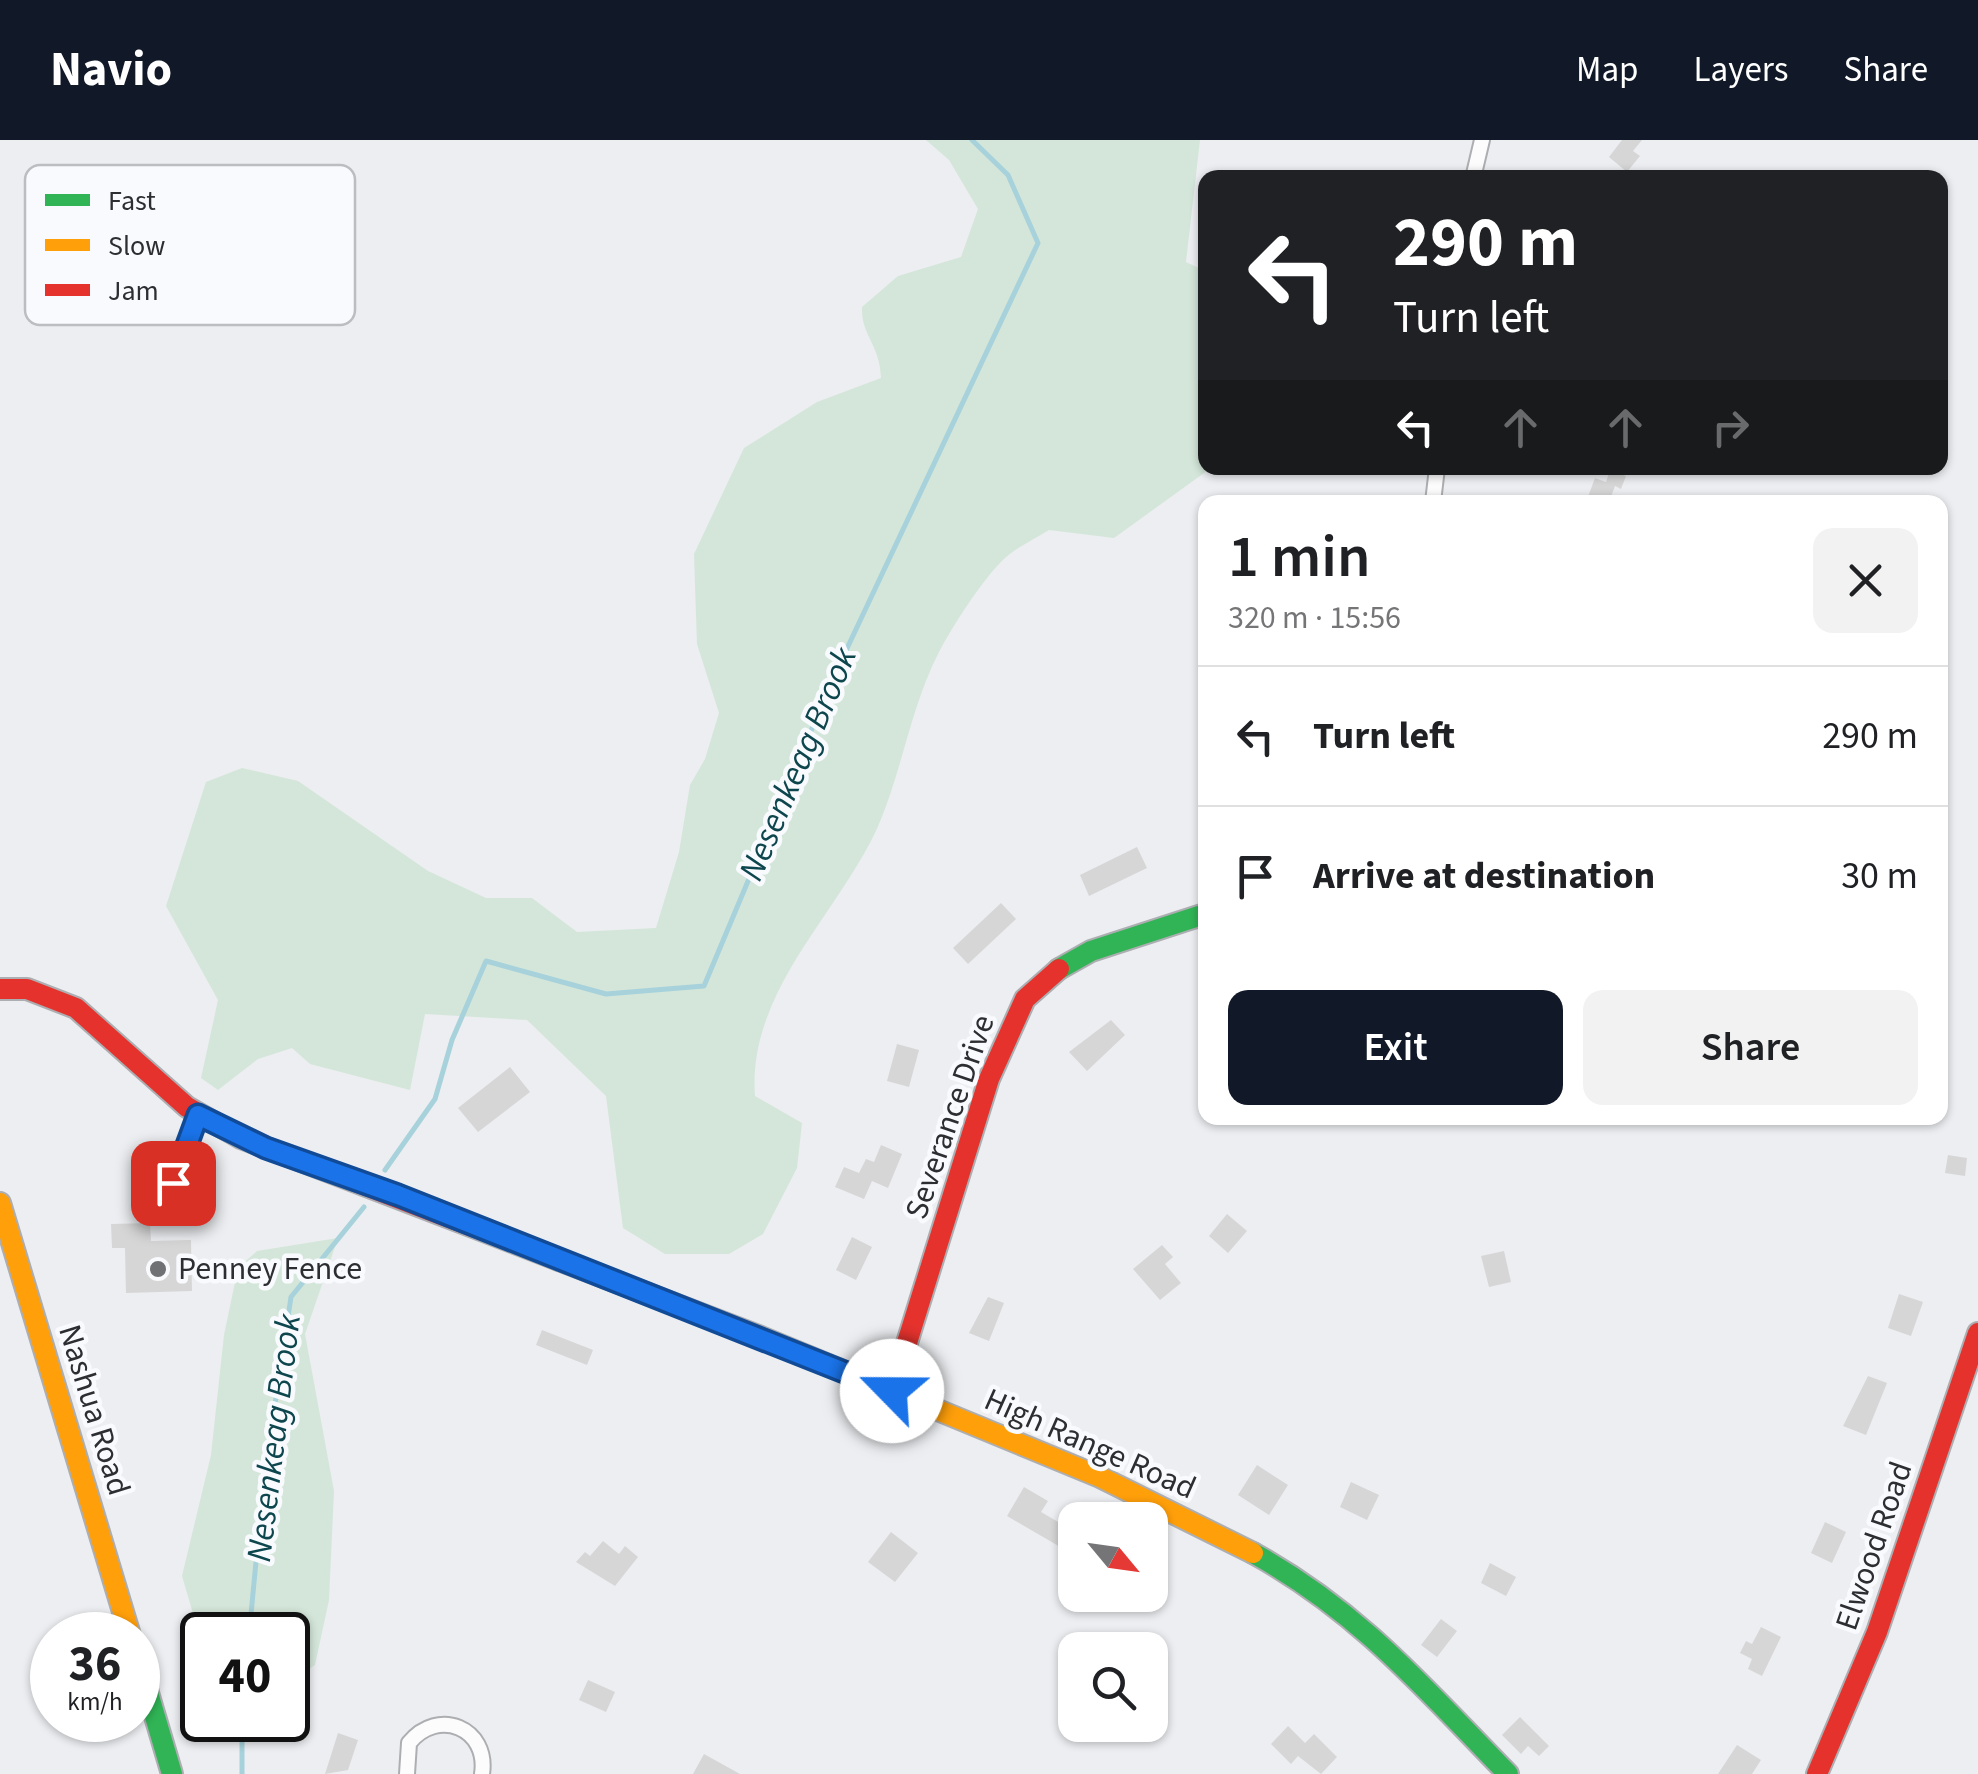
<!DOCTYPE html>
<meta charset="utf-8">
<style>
:root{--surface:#fff;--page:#f2f2f2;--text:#202124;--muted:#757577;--line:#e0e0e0;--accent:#111827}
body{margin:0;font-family:"Source Sans 3",sans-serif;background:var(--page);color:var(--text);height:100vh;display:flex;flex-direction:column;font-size:38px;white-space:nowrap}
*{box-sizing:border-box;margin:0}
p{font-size:32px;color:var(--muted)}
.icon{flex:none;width:55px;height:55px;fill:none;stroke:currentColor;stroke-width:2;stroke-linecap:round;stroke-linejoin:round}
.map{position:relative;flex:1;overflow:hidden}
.drawer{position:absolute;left:1198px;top:355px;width:750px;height:630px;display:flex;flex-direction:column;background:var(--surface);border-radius:20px;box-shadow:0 2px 8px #0004}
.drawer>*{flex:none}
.hud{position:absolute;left:1198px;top:30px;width:750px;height:305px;border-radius:20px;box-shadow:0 2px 8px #0004;background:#202124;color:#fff;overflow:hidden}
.needle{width:65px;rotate:119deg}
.fabs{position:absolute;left:1058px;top:1362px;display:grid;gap:20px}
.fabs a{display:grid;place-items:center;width:110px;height:110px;border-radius:20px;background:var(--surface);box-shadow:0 2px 8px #0004;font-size:50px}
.speed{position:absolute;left:30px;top:1472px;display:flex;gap:20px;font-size:50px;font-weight:700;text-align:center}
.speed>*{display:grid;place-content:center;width:130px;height:130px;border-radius:50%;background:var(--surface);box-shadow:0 2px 8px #0004;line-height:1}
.speed small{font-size:25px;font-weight:400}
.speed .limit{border:5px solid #111;border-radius:15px;background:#fff;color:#111}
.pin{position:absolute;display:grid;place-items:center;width:85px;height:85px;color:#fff;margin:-42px;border-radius:20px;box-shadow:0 5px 15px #0006}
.me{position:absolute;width:110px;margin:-55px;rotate:293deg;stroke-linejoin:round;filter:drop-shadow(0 0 8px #0008)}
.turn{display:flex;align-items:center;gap:35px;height:210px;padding:0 30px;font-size:45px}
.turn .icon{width:130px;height:130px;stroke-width:2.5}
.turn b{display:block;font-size:70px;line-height:85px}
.lanes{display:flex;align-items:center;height:95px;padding:0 30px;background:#0003;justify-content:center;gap:50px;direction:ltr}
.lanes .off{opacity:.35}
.round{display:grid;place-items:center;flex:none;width:105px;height:105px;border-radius:20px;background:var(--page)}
.head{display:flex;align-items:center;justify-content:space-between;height:170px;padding:0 30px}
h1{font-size:60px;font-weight:600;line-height:75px}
.button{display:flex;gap:20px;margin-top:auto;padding:20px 30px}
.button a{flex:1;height:115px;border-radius:20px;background:var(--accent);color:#fff;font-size:40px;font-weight:600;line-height:115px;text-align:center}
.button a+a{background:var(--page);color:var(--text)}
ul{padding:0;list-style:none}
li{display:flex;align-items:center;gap:30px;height:140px;padding:0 30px;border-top:2px solid var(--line)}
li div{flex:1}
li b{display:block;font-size:38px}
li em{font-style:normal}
header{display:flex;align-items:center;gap:60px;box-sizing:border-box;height:140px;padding:0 50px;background:var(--accent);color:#fff}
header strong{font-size:48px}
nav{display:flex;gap:55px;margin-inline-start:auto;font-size:35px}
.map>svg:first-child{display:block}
.green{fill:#d4e6d9}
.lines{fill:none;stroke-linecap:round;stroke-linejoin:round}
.stream{stroke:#a7d2db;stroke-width:5}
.building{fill:#d7d6d7}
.lane-casing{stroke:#adaeb1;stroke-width:11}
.street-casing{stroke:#adaeb1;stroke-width:18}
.fast-casing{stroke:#adaeb1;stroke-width:24}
.slow-casing{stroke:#adaeb1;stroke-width:24}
.jam-casing{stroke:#adaeb1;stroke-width:24}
.lane{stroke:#fcfcfd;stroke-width:8}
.street{stroke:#fcfcfd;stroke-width:14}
.fast{stroke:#30b455;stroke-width:20}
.slow{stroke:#ff9f0a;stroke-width:20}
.jam{stroke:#e5322d;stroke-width:20}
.route-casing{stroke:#114b97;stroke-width:25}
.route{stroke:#1a73e8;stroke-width:18}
.poi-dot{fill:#707174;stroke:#f8fafe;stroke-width:4}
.labels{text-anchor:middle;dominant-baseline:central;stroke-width:9;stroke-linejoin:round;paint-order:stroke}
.street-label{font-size:32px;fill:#2d2e31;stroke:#f8fafe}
.poi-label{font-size:32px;fill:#2d2e31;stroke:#f8fafe;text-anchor:start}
.water-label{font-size:35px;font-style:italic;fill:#0e464e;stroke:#f8fafe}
.key{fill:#f8fafe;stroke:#bbbdc0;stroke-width:2.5}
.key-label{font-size:28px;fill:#2d2e31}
</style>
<header>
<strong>Navio</strong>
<nav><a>Map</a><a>Layers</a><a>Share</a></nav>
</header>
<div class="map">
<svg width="1978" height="1634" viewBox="0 0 1978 1634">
<rect width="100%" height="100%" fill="#eceef1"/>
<!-- green -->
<path class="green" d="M926,0H1200L1186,122L1205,131V328H1211L1114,398L1049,390C1035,399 1017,407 1005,418C984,437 952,487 939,512C910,568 902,633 876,691C835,777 747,854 755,956L802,983L797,1028L763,1094L729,1114H665L623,1088L606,956L527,880L425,874L410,950L310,924L292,908L258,919L218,950L201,938L218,860L166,766L206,642L242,628L298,641L428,731L486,758H532L577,792L656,788L679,712L690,645L705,619L719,573L697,504L694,414L744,308L817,262L881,238C880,204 861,196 862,167L898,136L961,117L978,69L949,20Z
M338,1098L305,1194L334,1351L329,1460L315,1525L288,1543V1495H202V1504L182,1436L211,1315L224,1195L238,1128L257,1111Z"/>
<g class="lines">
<!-- stream -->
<path class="stream" d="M385,1030L435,959L452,900L486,821L606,854L704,846L834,536L1038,103L1008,35L972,0
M249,1495L264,1338L291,1157L364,1067
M242,1580V1634"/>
</g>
<!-- building -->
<path class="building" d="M1622,0H1642L1633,11L1640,16L1627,32L1609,17Z
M1610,330L1626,336L1621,349L1615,346L1609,362H1586L1595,338L1606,342Z
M1137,707L1147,728L1089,756L1080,735Z
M1001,763L1016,779L968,824L953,808Z
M1111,880L1125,895L1087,931L1069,912Z
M897,904L919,910L909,947L887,941Z
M510,927L530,952L478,992L458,968Z
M881,1005L902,1014L888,1048L872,1041L864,1059L835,1047L844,1027L859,1033L866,1019L874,1022Z
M1948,1015L1967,1018L1965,1036L1945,1033Z
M1227,1074L1247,1091L1228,1113L1209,1096Z
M150,1083L151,1101L191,1100L192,1151L126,1153L125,1108H112L111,1084Z
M852,1097L872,1107L856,1140L836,1130Z
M1162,1105L1173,1117L1165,1124L1181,1143L1160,1160L1133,1129Z
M1504,1111L1511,1142L1489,1147L1481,1116Z
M1899,1154L1923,1162L1911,1196L1888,1188Z
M988,1157L1004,1163L989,1201L969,1193Z
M542,1190L593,1210L587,1225L536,1205Z
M1868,1236L1887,1243L1866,1295L1843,1286Z
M1257,1325L1288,1345L1269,1375L1238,1355Z
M1351,1342L1379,1355L1367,1380L1340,1367Z
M1024,1347L1048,1361L1041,1372L1072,1390L1062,1408L1007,1376Z
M1825,1382L1846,1392L1832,1423L1811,1413Z
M891,1392L918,1413L895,1442L868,1422Z
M603,1401L619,1414L625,1406L638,1417L615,1446L576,1422L585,1412L590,1416Z
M1490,1423L1516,1437L1506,1456L1481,1443Z
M1441,1479L1457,1491L1437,1517L1421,1505Z
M1761,1487L1781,1497L1762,1536L1748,1529L1752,1519L1740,1513L1746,1501L1752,1504Z
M588,1540L615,1552L606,1572L579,1560Z
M1520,1577L1549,1606L1539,1616L1528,1606L1521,1614L1502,1595Z
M1288,1586L1305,1603L1314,1594L1337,1617L1321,1634L1298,1616L1291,1624L1271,1604Z
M338,1593L358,1600L348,1630L325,1634Z
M1737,1605L1761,1620L1752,1634H1718Z
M704,1614L740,1634H693Z"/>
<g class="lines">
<defs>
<path id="lane" d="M173,1043L198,975"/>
<path id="street" d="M1473,38L1482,0
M1433,362L1437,328
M407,1634L409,1603C438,1567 489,1588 482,1634"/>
<path id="fast" d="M1059,829L1091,811L1205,774
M1253,1413C1360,1472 1424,1548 1508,1634
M138,1519L172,1634"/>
<path id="slow" d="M0,1063L130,1495
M559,1120L761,1197L1100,1337L1253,1413"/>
<path id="jam" d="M0,849H27L76,868L187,967L241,998L559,1120
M892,1251L989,939L1025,859L1059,829
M1817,1634L1877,1492L1978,1193"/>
</defs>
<!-- lane casing -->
<use href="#lane" class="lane-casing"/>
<!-- street casing -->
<use href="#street" class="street-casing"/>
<!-- fast casing -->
<use href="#fast" class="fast-casing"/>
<!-- slow casing -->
<use href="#slow" class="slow-casing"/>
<!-- jam casing -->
<use href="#jam" class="jam-casing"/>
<!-- lane -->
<use href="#lane" class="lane"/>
<!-- street -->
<use href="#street" class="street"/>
<!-- fast -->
<use href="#fast" class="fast"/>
<!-- slow -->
<use href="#slow" class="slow"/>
<!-- jam -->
<use href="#jam" class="jam"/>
</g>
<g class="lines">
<defs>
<path id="route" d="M173,1043L198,975L266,1008L398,1055L892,1251"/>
</defs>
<!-- route casing -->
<use href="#route" class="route-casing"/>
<!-- route -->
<use href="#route" class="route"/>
</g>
<!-- markers -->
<circle class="poi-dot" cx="158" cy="1129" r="10"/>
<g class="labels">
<!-- street labels -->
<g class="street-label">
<text transform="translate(950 977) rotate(-71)">Severance Drive</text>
<text transform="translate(94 1270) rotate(73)">Nashua Road</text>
<text transform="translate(1090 1304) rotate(24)">High Range Road</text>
<text transform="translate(1874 1406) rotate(-71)">Elwood Road</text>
</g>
<!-- poi labels -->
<g class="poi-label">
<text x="178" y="1129">Penney Fence</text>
</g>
<!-- water labels -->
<g class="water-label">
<text transform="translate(798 624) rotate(-67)">Nesenkeag Brook</text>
<text transform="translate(274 1298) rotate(-83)">Nesenkeag Brook</text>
</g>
</g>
<!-- legend -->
<rect x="25" y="25" width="330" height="160" rx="15" class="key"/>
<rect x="45" y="54" width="45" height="12" fill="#30b455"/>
<rect x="45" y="99" width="45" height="12" fill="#ff9f0a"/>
<rect x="45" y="144" width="45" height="12" fill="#e5322d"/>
<g class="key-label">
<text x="108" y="70">Fast</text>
<text x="108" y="115">Slow</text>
<text x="108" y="160">Jam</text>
</g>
</svg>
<div class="fabs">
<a><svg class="needle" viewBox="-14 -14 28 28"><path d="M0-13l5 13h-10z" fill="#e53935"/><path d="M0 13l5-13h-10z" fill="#757577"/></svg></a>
<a><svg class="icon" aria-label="search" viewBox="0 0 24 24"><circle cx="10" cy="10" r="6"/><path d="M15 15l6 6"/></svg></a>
</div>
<div class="speed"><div>36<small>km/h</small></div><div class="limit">40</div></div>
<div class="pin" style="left:173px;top:1043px;background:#d93025"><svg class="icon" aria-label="arrive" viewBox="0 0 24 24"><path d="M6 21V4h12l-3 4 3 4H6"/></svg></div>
<svg class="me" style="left:892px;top:1251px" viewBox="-20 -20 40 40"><circle r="19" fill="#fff"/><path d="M0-13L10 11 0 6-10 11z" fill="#1a73e8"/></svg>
<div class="hud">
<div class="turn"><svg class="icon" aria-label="left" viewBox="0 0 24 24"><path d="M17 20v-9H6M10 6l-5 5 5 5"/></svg><div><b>290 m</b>Turn left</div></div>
<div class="lanes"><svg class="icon" aria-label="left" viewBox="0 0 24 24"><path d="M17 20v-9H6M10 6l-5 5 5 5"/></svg><svg class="icon off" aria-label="ahead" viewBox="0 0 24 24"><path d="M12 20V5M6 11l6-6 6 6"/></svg><svg class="icon off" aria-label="ahead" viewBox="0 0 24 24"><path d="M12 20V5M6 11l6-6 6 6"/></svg><svg class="icon off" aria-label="right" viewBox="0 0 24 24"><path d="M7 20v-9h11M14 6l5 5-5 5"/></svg></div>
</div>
<section class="drawer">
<div class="head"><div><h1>1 min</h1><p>320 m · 15:56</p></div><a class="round"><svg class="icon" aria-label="close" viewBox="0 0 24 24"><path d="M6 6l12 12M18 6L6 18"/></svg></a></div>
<ul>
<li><svg class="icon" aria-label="left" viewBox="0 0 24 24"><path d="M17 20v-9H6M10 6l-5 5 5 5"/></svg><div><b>Turn left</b></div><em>290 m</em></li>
<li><svg class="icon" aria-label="arrive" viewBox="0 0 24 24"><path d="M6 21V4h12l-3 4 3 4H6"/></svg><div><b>Arrive at destination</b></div><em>30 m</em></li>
</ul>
<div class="button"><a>Exit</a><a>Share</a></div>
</section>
</div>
